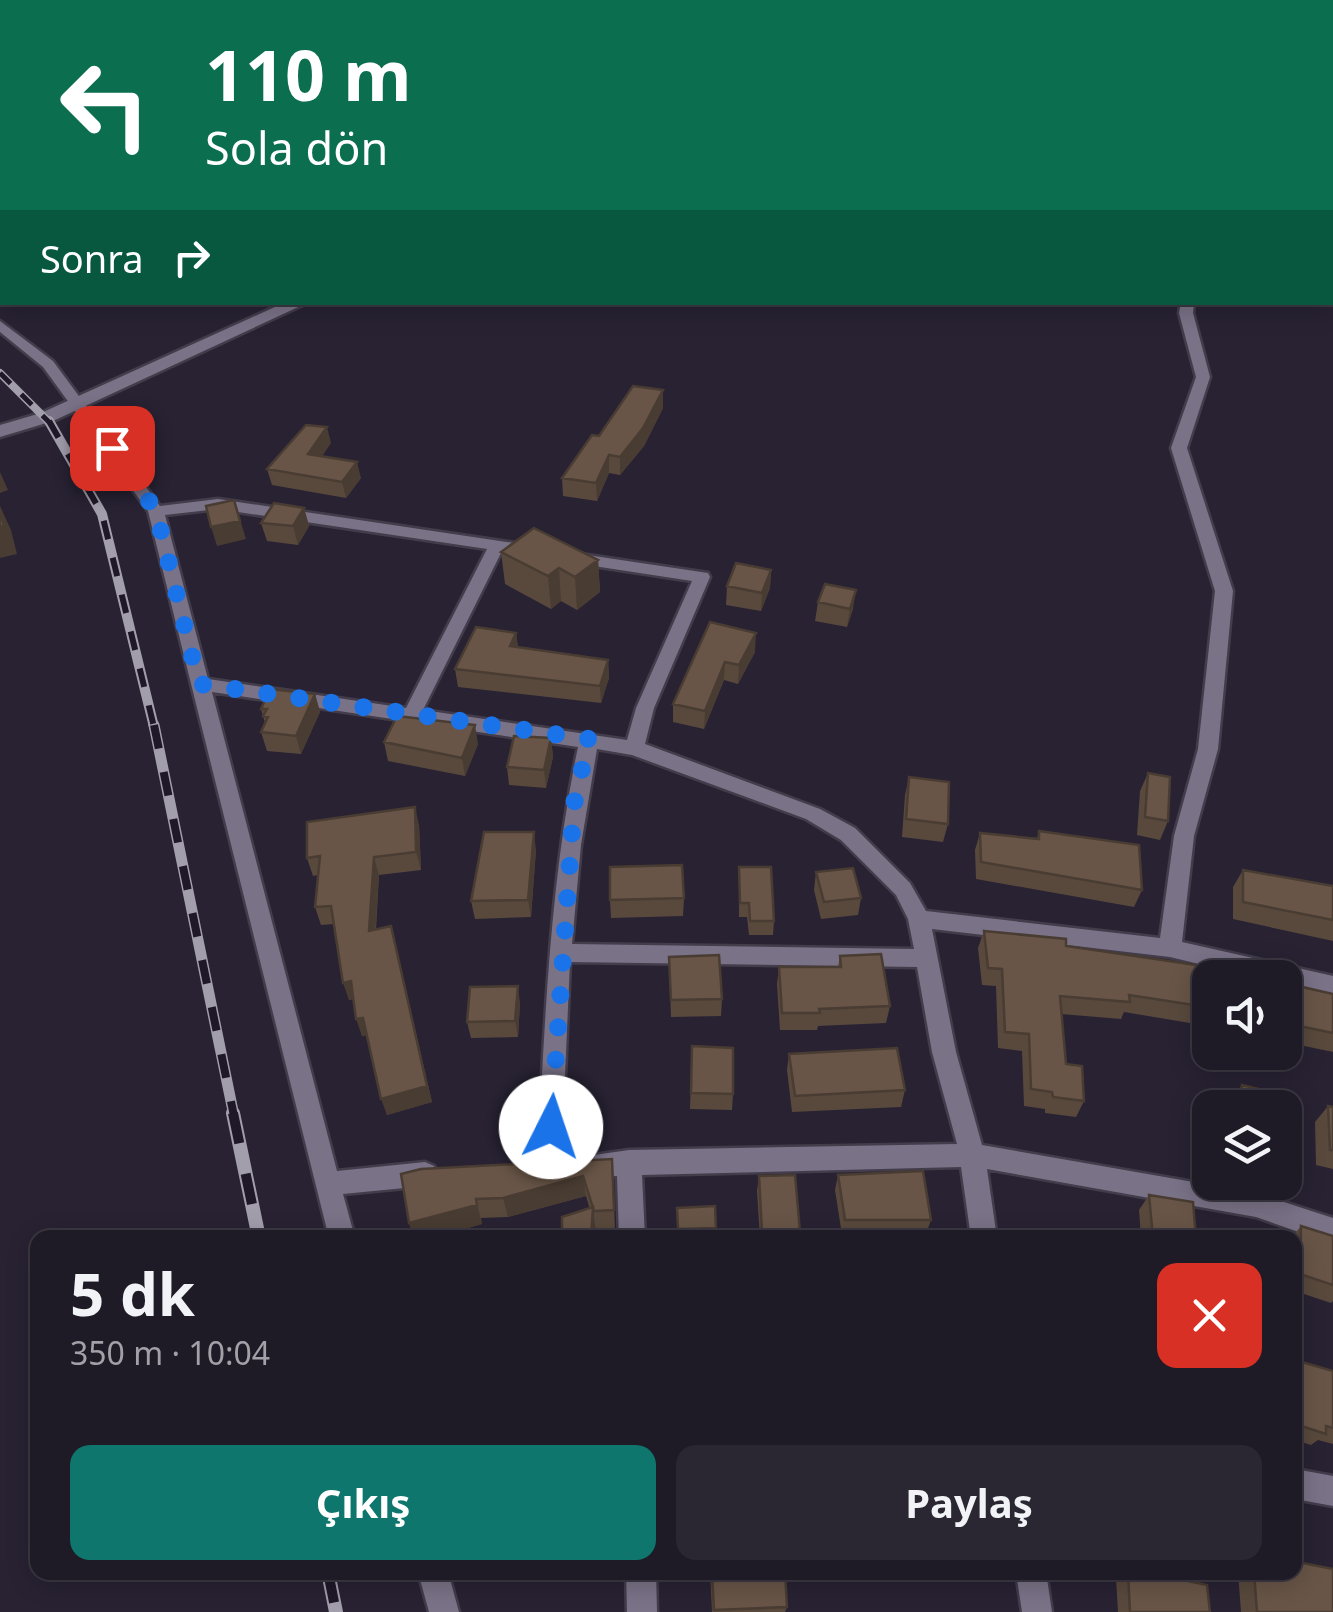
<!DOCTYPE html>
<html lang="tr">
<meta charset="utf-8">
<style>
:root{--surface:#1e1a26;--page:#2b2732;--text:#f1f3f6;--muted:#a1a1a7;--line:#3c3843;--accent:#0f766e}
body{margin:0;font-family:"Noto Sans",sans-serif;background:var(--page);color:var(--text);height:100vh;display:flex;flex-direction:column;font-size:38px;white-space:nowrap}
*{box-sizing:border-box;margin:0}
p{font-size:32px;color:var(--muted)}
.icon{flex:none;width:55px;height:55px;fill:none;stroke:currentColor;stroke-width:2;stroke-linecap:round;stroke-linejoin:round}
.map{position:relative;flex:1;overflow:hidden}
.side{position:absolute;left:30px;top:1230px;width:1272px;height:350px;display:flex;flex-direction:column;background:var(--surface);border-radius:20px;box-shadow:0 5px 25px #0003,0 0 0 2px var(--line)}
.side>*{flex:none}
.hud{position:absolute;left:0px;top:0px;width:1335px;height:305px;box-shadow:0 5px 25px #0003,0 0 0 2px var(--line);background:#0b6e4f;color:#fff;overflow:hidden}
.fabs{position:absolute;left:1192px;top:960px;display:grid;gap:20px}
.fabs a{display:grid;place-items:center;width:110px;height:110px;border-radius:20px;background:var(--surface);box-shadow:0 5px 25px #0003,0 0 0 2px var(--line);font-size:50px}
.pin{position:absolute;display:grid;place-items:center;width:85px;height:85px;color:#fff;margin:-42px;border-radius:20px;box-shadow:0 5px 15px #0006}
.me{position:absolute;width:110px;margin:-55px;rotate:4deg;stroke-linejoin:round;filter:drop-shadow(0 0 8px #0008)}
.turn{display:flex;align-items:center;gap:35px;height:210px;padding:0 40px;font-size:45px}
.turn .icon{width:130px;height:130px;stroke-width:2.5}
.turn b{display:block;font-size:70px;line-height:85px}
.then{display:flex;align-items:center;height:95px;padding:0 40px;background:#0003;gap:20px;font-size:38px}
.round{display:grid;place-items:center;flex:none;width:105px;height:105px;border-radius:20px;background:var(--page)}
.overview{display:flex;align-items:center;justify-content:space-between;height:170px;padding:0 40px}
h1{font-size:60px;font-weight:700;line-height:75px}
.action{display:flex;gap:20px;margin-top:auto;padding:20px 40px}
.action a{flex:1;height:115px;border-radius:20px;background:var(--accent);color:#fff;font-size:40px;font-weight:700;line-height:115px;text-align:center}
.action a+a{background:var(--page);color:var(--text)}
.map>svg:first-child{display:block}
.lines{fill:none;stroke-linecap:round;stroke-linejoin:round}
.minor-casing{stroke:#423c4b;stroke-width:5}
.tertiary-casing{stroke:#423c4b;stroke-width:5}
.minor{fill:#7a7287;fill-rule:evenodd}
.tertiary{fill:#7a7287;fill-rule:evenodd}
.rail-far3-casing{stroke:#a39eac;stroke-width:8}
.rail-far2-casing{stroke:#a39eac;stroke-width:10}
.rail-far1-casing{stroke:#a39eac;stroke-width:11}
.rail-casing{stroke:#a39eac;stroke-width:14}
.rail-far3{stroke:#1f1829;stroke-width:5;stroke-dasharray:15;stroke-linecap:butt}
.rail-far2{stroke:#1f1829;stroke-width:6;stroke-dasharray:19;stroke-linecap:butt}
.rail-far1{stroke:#1f1829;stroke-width:8;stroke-dasharray:24;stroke-linecap:butt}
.rail{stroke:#1f1829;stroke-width:10;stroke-dasharray:31;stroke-linecap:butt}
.wall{fill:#59493d}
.shaded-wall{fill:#493c32}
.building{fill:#685547;stroke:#493c32;stroke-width:2.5}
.route{stroke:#1a73e8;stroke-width:18;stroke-dasharray:0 32.4}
</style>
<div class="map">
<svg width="1333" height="1612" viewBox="0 0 1333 1612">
<rect width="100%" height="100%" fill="#282233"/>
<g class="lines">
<defs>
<path id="minor" d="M2,34V40L0,41V35Z
M1332,178H1333V184H1332Z
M2,289V298L0,299V290Z
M1181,302H1194L1193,313L1210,377L1187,448L1233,591L1218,749L1194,836L1182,942L1333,976V996L1285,984V978H1257L1170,957L932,929L956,1052L982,1145L1256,1193L1333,1218V1244L1256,1217L987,1169L997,1238H971L961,1167L642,1175L645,1238H619L617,1176L589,1177L580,1173L577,1165L580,1157L629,1150L957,1144L932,1052L917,967L570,962L561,1167L558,1175L549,1179L540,1175L537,1167C545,1026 549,885 578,747L212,692L337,1171L425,1162L434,1166L438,1174L434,1182L425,1186L343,1194L355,1238H329L148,511L43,367L0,332V321L53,361L160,506L218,499L541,547V555L502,551L423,710L627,740L636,708L692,581L574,563L566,558L574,553L708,573L710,577L654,708L645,744L820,809L855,828L910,883L926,911L1160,938L1174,836L1198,749L1215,591L1171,448L1196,377L1179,313ZM218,509L487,549L406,708L208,679L165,515ZM597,749L632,755L806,819L841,840L896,895L908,919L914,949L572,944L581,845Z
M1295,1469L1333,1476V1506L1295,1499Z
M418,1572H448L459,1612H429Z
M626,1572H656L657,1612H627Z
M1016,1572H1046L1052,1612H1022Z"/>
<path id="tertiary" d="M286,302H309L53,421L0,437V425L41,413Z"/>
</defs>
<!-- minor casing -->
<use href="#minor" class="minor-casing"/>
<!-- tertiary casing -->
<use href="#tertiary" class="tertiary-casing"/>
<!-- minor -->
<use href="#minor" class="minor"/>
<!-- tertiary -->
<use href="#tertiary" class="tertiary"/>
<defs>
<path id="rail-far3" d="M0,373L51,424"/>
<path id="rail-far2" d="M49,421L102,514L154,727"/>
<path id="rail-far1" d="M154,725L234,1116"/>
<path id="rail" d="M233,1113L259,1238
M328,1572L336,1612"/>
</defs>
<!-- rail-far3 casing -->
<use href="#rail-far3" class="rail-far3-casing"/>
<!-- rail-far2 casing -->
<use href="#rail-far2" class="rail-far2-casing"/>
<!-- rail-far1 casing -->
<use href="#rail-far1" class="rail-far1-casing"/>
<!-- rail casing -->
<use href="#rail" class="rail-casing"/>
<!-- rail-far3 -->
<use href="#rail-far3" class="rail-far3"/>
<!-- rail-far2 -->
<use href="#rail-far2" class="rail-far2"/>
<!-- rail-far1 -->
<use href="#rail-far1" class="rail-far1"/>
<!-- rail -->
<use href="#rail" class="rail"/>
</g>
<!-- wall -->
<path class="wall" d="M0,113H2V269L0,268Z
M663,408L644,446L620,475L609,473L597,501L563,496L562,478L599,436Z
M331,443L322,456L361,478L346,498L272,485L267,469Z
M304,508L309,526L298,545L267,541L261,523Z
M501,552L598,560L600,592L577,610L561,601L551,609L505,584Z
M771,570L770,588L761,611L726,605L727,586Z
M818,602L853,609L847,627L815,621Z
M710,622L755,652L738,684L724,680L704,729L673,722V704Z
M516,633L518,647L608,660L609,678L601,703L458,687L455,669Z
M315,694L320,712L301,754L267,751L261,732L265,723L261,709Z
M551,738L553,757L546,788L509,785L507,767Z
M384,742L478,744L465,776L388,761Z
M1148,773L1168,821L1160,840L1137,835L1140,791Z
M909,777L948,824L943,842L902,837L905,795Z
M419,825L421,870L379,875L376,930L391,926L432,1102L387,1115L366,1035L362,1036L353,999L349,1000L334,924L321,925L315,907L318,875L313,876L307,858Z
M1039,831L1142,890L1134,907L976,879L975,850L980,833L1037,838Z
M536,850L531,917L475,919L471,901Z
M739,867L774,921L773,935H749L747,917H739Z
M1243,870L1333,886V941L1233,919V887Z
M816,872L861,898L858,915L821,919L814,890Z
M684,898L683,916L611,918L610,900Z
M984,931L1066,946L1200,1006L1190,1023L1124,1012L1121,1019L1061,1014L1066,1064L1084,1101L1076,1117L1045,1113V1109L1024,1106L1022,1051L998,1048L996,986L982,985L978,948Z
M840,956L890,1006L886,1023L818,1026L817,1030H780L777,984L779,967H838Z
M669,957L722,999L721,1016L671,1017Z
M1285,983L1333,994V1052L1285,1042Z
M520,1003L518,1037L471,1038L467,1022Z
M692,1046L733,1094L732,1110L690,1109Z
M789,1054L905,1090L901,1107L792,1112L787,1070Z
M1242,1085L1287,1096L1288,1137L1285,1141V1108H1229L1230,1101Z
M1328,1106L1333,1107V1169L1316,1165L1315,1122Z
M401,1174L613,1179L615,1229L596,1230L586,1196L508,1217L481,1218L482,1224L433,1238H414L409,1223Z
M838,1175L931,1220L926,1234L842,1235L835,1190Z
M759,1176L800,1232L798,1238H760L757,1191Z
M1149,1195L1196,1238H1141L1139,1210Z
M677,1208L716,1228V1235L678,1237Z
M1301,1226L1333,1285V1301L1331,1303L1295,1291V1238H1291Z
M1295,1360L1333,1371V1444L1318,1440L1311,1445L1295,1440Z
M1297,1562L1333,1612H1241L1238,1572H1295Z
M710,1572H785L787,1607L785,1612H712Z
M1123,1572H1145L1210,1612H1118L1116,1578Z"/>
<!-- shaded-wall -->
<path class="shaded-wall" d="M663,390V408L644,446L620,475V457Z
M327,427L331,443L312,470L308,454Z
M609,455V473L597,501L596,483Z
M357,462L361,478L346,498L342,482Z
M0,472L8,490L0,493Z
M234,500L246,539L217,546L211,527Z
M0,506L11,530L17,554L0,558Z
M304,508L309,526L298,545L293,526Z
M598,560L600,592L577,610L575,577Z
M559,568L561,601L551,609L548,576Z
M771,570L770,588L761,611L762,593Z
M856,590L853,609L847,627L850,609Z
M516,633L518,651L510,646Z
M756,633L755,652L738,684L739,665Z
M608,660L609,678L601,703L600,686Z
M725,662L724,680L704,729L705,711Z
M315,694L320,712L301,754L296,736Z
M475,725L478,744L465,776L462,758Z
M551,738L553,757L546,788L544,770Z
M415,807L419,825L421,870L416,852Z
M534,832L536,850L531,917L528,900Z
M374,857L379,875L374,949L369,931Z
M391,926L432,1102L387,1115L381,1099Z
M351,981L357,998L349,1000L343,983Z
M518,986L520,1003L518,1037L515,1021Z
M363,1018L368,1035L362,1036L356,1019Z
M583,1176L586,1196L508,1217L503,1198Z
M476,1199L482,1224L433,1238H414L409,1223Z
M593,1207L595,1226L594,1238H591Z"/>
<!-- building -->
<path class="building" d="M0,113H2V192H0Z
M2,197V257L0,256V199Z
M633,386L663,390L643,428L620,457L609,455L596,483L562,478L592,435L599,436Z
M306,425L327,427L308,454L357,462L342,482L267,469Z
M234,500L240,521L211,527L206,506Z
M274,503L304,508L293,526L261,523Z
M0,509L4,526L0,527Z
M534,528L598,560L575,577L559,568L548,576L501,552Z
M736,563L771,570L762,593L727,586Z
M825,584L856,590L850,609L818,602Z
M710,622L756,633L739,665L725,662L705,711L673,704Z
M476,627L516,633L510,646L608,660L600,686L455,669Z
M270,689L315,694L296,736L261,732L268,717L263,716L267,709H261Z
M397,716L475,725L462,758L384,742Z
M514,736L551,738L544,770L507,767Z
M1148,773L1170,777L1168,821L1145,817Z
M909,777L949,782L948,824L906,819Z
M415,807L416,852L374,857L369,931L391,926L427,1086L381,1099L363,1018L356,1019L351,981L343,983L331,906L315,907L320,856L307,858V822Z
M1039,831L1139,845L1142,890L981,862L980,833L1039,839Z
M484,832H534L528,900L471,901Z
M682,865L684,898L610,900V867Z
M739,867H771L774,921H750L749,903H740Z
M853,868L861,898L824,902L816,872Z
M1243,870L1333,886V920L1243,902Z
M984,931L1066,939V946L1196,965L1200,1006L1129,995L1130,1002L1060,996L1066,1064L1082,1066L1084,1101L1053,1097L1052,1092L1031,1089L1029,1034L1005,1032L1002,969L988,968Z
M881,954L890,1006L819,1009L820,1013H782L779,967H841L840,956Z
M719,955L722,999L671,1000L669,957Z
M1236,973L1258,978H1236Z
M1285,983L1333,994V1033L1285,1023Z
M518,986L515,1021L467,1022L470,987Z
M692,1046L733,1048V1094L691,1093Z
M897,1048L905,1090L795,1096L789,1054Z
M1242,1085L1287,1096L1288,1137L1285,1136V1108H1236V1098L1242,1097Z
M1328,1106L1333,1107V1150H1330Z
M612,1159L614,1210L594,1211L583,1176L503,1198L476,1199L477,1205L409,1223L401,1174L421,1169Z
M923,1171L931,1220H845L838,1175Z
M795,1175L800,1232H762L759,1176Z
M1149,1195L1193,1202L1196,1238H1153Z
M715,1206L716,1228L678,1229L677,1208Z
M593,1207L591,1238H562V1217Z
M1301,1226L1333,1236V1285L1300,1274Z
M1295,1360L1333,1371V1428L1326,1426V1434L1295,1424Z
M1295,1558H1297V1562L1333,1569V1612H1257L1254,1572H1295Z
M712,1572H785L787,1607L714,1610Z
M1128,1572H1145L1207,1585L1210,1612H1130Z"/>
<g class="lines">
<!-- route -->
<path class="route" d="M112,448L156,511L199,684L589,739L574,804L551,1127"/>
</g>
</svg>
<div class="fabs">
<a><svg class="icon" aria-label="sound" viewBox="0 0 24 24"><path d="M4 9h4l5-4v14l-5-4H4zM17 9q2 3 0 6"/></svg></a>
<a><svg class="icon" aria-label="layers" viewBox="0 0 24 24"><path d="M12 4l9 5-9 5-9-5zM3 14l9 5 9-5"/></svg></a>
</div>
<div class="pin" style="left:112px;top:448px;background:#d93025"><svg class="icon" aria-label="arrive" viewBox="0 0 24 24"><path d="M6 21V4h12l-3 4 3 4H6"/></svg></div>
<svg class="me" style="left:551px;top:1127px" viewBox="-20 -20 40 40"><circle r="19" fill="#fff"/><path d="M0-13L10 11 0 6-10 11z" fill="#1a73e8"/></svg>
<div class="hud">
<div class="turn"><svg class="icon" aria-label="left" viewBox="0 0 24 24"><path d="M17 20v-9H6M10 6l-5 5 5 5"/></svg><div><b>110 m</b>Sola dön</div></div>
<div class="then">Sonra<svg class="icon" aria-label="right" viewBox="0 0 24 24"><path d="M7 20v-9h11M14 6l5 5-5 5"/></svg></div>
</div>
<section class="side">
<div class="overview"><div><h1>5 dk</h1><p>350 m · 10:04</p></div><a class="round" style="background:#d93025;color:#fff"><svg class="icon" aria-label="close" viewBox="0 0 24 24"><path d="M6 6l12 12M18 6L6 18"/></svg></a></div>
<div class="action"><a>Çıkış</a><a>Paylaş</a></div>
</section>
</div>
